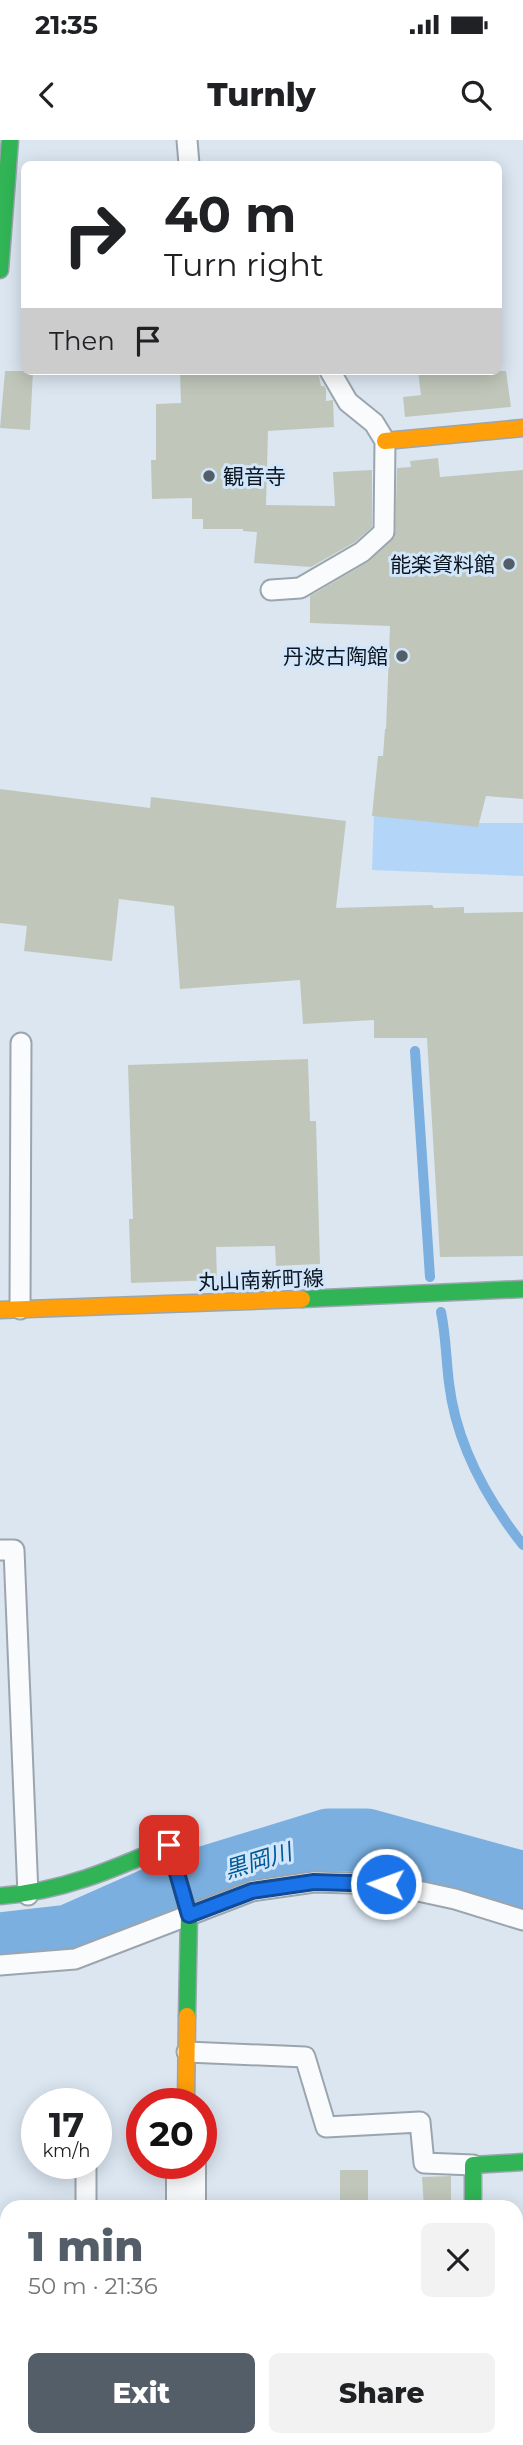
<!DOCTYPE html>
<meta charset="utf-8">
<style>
:root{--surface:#fff;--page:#f2f2f2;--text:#202124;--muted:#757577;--accent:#545e68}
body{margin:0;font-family:Montserrat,"Noto Sans JP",sans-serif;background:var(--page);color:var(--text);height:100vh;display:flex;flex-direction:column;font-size:26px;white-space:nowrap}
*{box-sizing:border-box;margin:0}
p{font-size:23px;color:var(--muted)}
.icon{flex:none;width:38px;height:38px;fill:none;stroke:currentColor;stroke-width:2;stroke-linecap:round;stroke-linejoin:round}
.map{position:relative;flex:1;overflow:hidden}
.sheet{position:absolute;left:0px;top:2060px;width:523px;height:247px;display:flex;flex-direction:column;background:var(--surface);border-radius:21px 21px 0 0;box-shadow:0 4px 18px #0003}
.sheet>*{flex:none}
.hud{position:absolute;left:21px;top:21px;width:481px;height:214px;border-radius:10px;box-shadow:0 4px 18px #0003;background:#fff;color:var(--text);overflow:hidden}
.speed{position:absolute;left:21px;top:1948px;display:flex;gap:14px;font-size:35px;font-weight:700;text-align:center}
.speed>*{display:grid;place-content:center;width:91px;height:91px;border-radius:50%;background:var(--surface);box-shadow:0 4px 18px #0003;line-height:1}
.speed small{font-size:18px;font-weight:400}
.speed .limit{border:10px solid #d22;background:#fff;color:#111}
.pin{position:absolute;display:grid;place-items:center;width:60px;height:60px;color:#fff;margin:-30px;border-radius:14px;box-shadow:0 4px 10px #0006}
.me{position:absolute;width:77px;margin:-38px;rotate:272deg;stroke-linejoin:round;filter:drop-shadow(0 0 5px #0008)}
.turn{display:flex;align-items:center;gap:24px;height:147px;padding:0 28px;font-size:32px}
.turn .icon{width:91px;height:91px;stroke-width:2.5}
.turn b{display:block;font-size:49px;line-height:60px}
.then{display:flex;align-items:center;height:66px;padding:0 28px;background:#0003;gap:14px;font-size:26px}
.round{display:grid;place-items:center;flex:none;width:74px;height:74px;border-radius:10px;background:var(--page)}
.headline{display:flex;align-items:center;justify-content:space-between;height:119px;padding:0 28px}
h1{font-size:42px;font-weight:800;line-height:52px;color:var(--accent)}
.button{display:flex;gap:14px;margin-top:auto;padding:14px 28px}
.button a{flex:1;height:80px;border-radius:10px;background:var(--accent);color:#fff;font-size:28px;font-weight:800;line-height:80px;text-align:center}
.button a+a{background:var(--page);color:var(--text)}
.status{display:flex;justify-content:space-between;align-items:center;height:49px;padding:0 35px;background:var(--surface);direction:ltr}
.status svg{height:19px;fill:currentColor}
header{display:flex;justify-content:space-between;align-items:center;height:91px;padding:0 28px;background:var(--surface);font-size:32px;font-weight:800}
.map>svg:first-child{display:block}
.green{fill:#b3d6f8}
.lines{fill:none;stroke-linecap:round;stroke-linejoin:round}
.stream{stroke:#7aafe0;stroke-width:10}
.river{stroke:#7aafe0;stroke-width:63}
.building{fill:#c0c7ba}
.lane-casing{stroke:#9ba5ae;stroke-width:23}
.street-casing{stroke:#9ba5ae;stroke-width:42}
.fast-casing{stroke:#9ba5ae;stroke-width:19}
.slow-casing{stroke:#9ba5ae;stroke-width:19}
.lane{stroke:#fafbfd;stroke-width:19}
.street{stroke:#fafbfd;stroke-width:38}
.fast{stroke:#30b455;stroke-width:16}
.slow{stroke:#ff9f0a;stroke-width:16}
.route-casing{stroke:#114b97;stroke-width:18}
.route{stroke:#1a73e8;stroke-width:12}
.poi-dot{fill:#545e68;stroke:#d1e6fb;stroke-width:2.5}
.labels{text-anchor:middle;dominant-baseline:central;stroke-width:6;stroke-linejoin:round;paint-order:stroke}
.poi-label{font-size:21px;fill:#0c151e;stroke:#d1e6fb;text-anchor:end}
.street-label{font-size:21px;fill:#0c151e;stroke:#d1e6fb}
.water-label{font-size:23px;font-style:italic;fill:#005894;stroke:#d1e6fb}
</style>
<div class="status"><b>21:35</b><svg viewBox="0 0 49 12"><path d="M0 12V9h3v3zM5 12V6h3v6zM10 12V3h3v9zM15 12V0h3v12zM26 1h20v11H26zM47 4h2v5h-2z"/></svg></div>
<header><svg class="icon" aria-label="back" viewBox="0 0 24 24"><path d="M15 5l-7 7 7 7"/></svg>Turnly<svg class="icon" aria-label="search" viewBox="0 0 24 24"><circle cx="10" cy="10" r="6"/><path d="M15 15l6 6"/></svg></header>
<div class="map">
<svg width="523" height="2305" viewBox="0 0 523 2305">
<rect width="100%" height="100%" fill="#dbe6f1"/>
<!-- green -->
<path class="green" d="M374,674L479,683H523V736L372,730Z"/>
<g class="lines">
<!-- stream -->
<path class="stream" d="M415,911L430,1137
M441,1172C446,1196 446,1219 449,1243C456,1303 486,1358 523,1405"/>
<!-- river -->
<path class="river" d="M0,1804L69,1796L164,1754L175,1747L329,1700H366L523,1743"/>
</g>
<!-- building -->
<path class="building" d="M5,231H33L30,290L0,288Z
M180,231H318L321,246H324L326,249V261L333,260L334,287L268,291L266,365L335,366L333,332L372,330V387L355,402L311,427L254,423L257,392L243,391V389H203V379H192V358L152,359L151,320H156V264L181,263Z
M418,231H506L511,267L405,277L403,257L421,255Z
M438,318L440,337L523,330V659L486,656L478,687L372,676L378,616H383L385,589H386L390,486L310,483V456L368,422L395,397L397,328L411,327L410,321Z
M0,649L150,668L151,657L346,681L336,768L432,765L434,768L464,767V773L523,772V1116L440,1117L427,898H374V880L303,884L300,840L180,849L174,766L119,759L112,821L24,811L27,786L0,783Z
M308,919L310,981H316L320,1124L276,1126L275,1106L216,1107L217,1140L131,1143L129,1079H133L128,925Z
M340,2030H368V2067H340Z
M451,2036V2067H424L422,2037Z"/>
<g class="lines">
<defs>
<path id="lane" d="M187,0L189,24
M271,450L300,448L362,412L384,392L385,301L374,283L348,262L330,231
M20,1169L21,903
M0,1410H14L28,1755
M0,1825L75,1819L252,1751L314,1742L386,1744L455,1759L523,1780
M187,1912L305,1917L326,1987L420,1982L424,2023L473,2025
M86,2067V2023
M431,2300V2305"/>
<path id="street" d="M186,2067V2023
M0,2178H7"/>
<path id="fast" d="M0,130L10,0
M302,1159L523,1149
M0,1756C61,1752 114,1729 169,1705L189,1775L187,1876
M473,2067V2025L523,2022"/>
<path id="slow" d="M385,301L523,288
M0,1170L302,1159
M186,1964L187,1876"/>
</defs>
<!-- lane casing -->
<use href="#lane" class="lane-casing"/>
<!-- street casing -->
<use href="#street" class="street-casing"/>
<!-- fast casing -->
<use href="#fast" class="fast-casing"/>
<!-- slow casing -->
<use href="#slow" class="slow-casing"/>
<!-- lane -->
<use href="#lane" class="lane"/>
<!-- street -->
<use href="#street" class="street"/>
<!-- fast -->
<use href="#fast" class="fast"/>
<!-- slow -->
<use href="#slow" class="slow"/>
</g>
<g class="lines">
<defs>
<path id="route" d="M169,1705L189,1775L252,1751L314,1742L386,1744"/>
</defs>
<!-- route casing -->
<use href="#route" class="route-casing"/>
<!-- route -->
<use href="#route" class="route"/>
</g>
<!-- markers -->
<g class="poi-dot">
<circle cx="209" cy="336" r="7"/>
<circle cx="509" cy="424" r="7"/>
<circle cx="402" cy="516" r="7"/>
</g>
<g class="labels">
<!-- poi labels -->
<g class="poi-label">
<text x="223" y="336" text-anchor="start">観音寺</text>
<text x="495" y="424">能楽資料館</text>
<text x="388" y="516">丹波古陶館</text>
</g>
<!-- street labels -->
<g class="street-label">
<text transform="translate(261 1140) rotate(-2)">丸山南新町線</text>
</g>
<!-- water labels -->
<g class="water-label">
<text transform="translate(258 1721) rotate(-17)">黒岡川</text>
</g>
</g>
</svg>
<div class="speed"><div>17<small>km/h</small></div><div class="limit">20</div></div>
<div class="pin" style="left:169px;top:1705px;background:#d93025"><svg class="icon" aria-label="arrive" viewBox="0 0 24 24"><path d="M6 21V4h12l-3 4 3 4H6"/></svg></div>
<svg class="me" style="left:386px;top:1744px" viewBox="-20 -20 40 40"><circle r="17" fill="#1a73e8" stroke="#fff" stroke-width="3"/><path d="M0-11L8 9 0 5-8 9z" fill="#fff"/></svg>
<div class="hud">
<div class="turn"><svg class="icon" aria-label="right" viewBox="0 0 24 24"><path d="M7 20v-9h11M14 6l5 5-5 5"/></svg><div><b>40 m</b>Turn right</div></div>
<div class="then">Then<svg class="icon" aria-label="arrive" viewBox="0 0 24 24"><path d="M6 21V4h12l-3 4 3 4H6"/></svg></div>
</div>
<section class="sheet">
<div class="headline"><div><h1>1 min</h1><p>50 m · 21:36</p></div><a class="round"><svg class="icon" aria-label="close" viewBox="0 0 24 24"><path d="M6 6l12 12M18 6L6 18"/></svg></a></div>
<div class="button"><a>Exit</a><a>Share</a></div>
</section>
</div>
